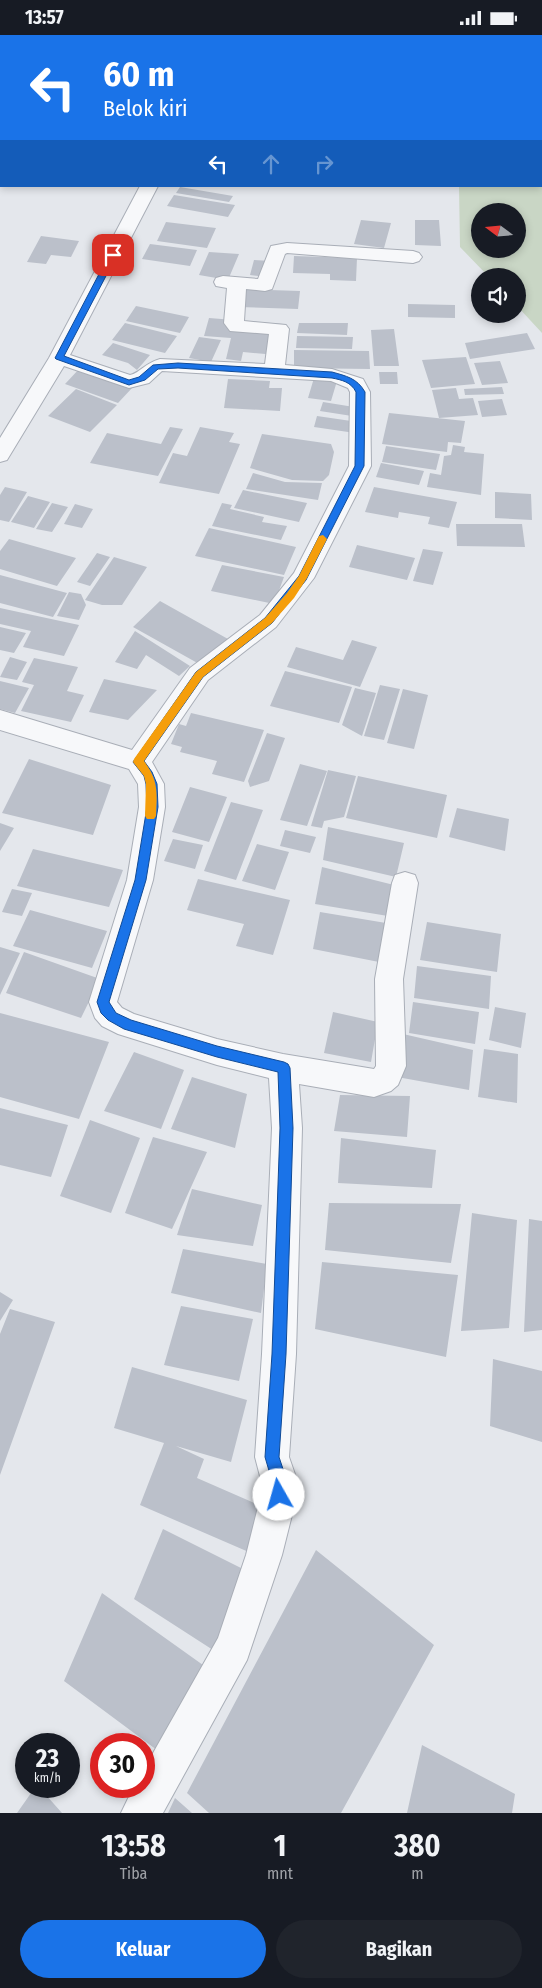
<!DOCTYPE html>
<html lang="id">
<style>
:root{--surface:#171b24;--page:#20242c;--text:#f1f3f6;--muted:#9ea1a6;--accent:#1a73e8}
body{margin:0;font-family:"Fira Sans Condensed",sans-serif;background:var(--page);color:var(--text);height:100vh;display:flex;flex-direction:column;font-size:19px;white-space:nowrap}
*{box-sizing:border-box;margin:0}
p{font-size:16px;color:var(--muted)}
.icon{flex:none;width:28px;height:28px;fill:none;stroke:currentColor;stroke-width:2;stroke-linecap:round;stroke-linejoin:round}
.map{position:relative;height:1778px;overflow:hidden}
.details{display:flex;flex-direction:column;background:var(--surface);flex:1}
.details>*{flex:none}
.hud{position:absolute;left:0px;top:0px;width:542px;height:152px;box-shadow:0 2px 8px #0003;background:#1a73e8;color:#fff;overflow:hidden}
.needle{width:32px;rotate:286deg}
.tools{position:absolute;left:471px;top:168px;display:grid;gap:10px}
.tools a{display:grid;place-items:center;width:55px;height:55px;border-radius:50%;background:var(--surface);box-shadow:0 2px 8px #0003;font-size:25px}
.speed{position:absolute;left:15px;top:1698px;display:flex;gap:10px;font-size:25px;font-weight:700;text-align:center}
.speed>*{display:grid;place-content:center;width:65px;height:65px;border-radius:50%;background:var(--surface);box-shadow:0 2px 8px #0003;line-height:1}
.speed small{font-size:12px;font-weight:400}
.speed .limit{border:8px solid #d22;background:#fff;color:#111}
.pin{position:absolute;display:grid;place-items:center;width:42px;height:42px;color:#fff;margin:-21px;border-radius:10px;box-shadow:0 2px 8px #0006}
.me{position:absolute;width:55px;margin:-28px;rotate:353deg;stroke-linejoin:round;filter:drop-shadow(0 0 4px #0008)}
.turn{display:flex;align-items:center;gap:18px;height:105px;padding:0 20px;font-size:22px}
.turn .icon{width:65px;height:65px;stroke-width:2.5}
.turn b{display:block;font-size:35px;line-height:42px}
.lanes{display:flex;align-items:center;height:48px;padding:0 20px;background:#0003;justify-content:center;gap:25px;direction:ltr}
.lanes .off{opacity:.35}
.eta{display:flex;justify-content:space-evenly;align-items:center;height:85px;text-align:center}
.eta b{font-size:30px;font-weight:700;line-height:35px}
.button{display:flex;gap:10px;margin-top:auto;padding:10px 20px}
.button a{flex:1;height:58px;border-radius:30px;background:var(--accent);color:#fff;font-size:20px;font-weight:700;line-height:58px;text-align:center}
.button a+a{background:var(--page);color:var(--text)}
.status{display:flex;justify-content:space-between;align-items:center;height:35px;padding:0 25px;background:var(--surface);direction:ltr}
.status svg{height:14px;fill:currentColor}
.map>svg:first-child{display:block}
.green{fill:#c9d6c5;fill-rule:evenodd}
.building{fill:#bbc0ca}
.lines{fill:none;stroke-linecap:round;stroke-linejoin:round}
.minor-casing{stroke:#a9aeb7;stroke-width:2}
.minor{fill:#f7f8fa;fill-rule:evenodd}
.route{fill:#1a73e8;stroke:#114b97}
.slow{fill:#f59e0b}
</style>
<div class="status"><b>13:57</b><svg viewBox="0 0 49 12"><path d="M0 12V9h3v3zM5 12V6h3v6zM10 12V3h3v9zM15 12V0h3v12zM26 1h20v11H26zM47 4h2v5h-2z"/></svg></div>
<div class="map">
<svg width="542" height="1778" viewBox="0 0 542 1778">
<rect width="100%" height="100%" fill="#e4e7ec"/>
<!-- green -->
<path class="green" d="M542,44V298L518,272V241H488L460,212L459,151H541ZM480,176H518V214H480Z"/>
<!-- building -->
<path class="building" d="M180,152L233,161L229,167L176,158Z
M174,160L235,170L228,182L167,171Z
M361,185L391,188L384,213L354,209Z
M415,185H439L441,211L415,210Z
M166,187L216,193L207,213L157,206Z
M41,201L79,206L71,222L51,220L46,229L27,227Z
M150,209L197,215L190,231L142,224Z
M209,217L239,219L228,245L199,240Z
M294,221L357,223L356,246L330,245V239L293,238Z
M254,225L271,226L267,242L250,240Z
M241,254L300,256L298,274L238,272Z
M408,269L455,270V283L408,282Z
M136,271L189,282L180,298L126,286Z
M209,283L283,289L277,320L243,317L241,326L226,324L231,303L204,301Z
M125,288L177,301L165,318L112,305Z
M299,288H348L347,300L297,298Z
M394,294L399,331H374L371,295Z
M527,298L535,314L470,324L465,308Z
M297,301L353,302L352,314L296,313Z
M199,302L221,305L211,327L189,323Z
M113,308L150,320L137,335L128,328L102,320Z
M294,315L369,316L370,334L294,333Z
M466,322L475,349L431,353L422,325Z
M500,326L508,348L482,350L474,328Z
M80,333L133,352L118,368L65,349Z
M379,337H397L398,349H380Z
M314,343L337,346L331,366L308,363Z
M228,344L270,346L269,353H282L280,376L224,373Z
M502,352L504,359L465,360L464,354Z
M456,353L459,364L473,363L478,380L439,383L432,355Z
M76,354L117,370L90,397L48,381Z
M502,364L507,380L482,382L478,366Z
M323,367L354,372L352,381L320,376Z
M389,378L465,386L461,408L448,407L447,417L382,409Z
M317,381L358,387L355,398L314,392Z
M170,392L183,394L158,441L90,428L107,398L161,409Z
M200,392L234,398L229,407L240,409L219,459L159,448L173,418L187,421Z
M262,399L331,409L334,417L329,440L323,446L292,445L250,433Z
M453,410L465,412L464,417L484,419L481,460L427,452L430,438L441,440L444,421L451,420Z
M386,411L440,419L436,435L382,427Z
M381,428L424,436L419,450L376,442Z
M253,438L285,447L322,448L318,465L246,454Z
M5,452L27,457L9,487L0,485V460Z
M374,452L457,467L449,493L428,489L430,482L399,477L398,483L365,477Z
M243,455L307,468L299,487L234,473Z
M495,457L531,459L532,485L495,483Z
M28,461L50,467L34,493L11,487Z
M52,468L68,472L52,497L36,494Z
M222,468L232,470L230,474L264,482L262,487L287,491L281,505L212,491Z
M75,469L93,474L82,493L64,489Z
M456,489H522L525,512L457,511Z
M209,493L296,512L284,540L195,521Z
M9,504L76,523L57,551L0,534V516Z
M357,510L415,523L407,545L349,532Z
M423,514L443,517L433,550L413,546Z
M97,518L110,522L90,551L77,547Z
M114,522L147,532L122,570H102L85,565Z
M222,530L284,542L274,569L211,556Z
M0,540L67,558L53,582L0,568Z
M69,557L81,559L86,570L79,585L57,581Z
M160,566L228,604L201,630L133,592Z
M0,573L79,590L64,621L23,612L31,596L0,589Z
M0,592L26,598L14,618L0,615Z
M135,596L190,631L179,641L146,620L137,634L115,627Z
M352,605L377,612L360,652L287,632L296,612L343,625Z
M10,622L27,627L17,645L0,642Z
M34,623L78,632L67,656L84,660L71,687L21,676L34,650L22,647Z
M285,636L352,652L339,688L270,671Z
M104,644L157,655L128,685L89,677Z
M0,646L29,653L15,678L0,674Z
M380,650L400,654L384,705L364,701Z
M355,653L376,658L362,701L342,690Z
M403,654L428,660L414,714L387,708Z
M191,678L264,695L244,747L212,739L217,726L180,717L182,712L171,709L179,689L186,691Z
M267,698L285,703L269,746L250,752L248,746Z
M29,724L111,750L93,800L2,778Z
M300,729L327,736L307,791L280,785Z
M328,735L356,741L344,782L324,786L322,793L311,791Z
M358,741L447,760L437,803L346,783Z
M190,752L227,762L209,807L172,797Z
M231,767L263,775L236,845L204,836Z
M457,773L509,784L505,816L449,802Z
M0,788L14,793L0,816Z
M328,792L404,808L396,842L323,825Z
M285,795L316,802L310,818L280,811Z
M173,804L203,810L195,834L164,826Z
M257,809L289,817L275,855L242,846Z
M33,814L123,835L109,872L17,851Z
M322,832L394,850L388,881L315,869Z
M198,844L290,865L273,920L236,911L244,889L187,875Z
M12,854L32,858L22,881L2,877Z
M30,875L107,896L92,933L13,911Z
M320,877L386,888L379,927L313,914Z
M427,887L501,899L497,937L420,925Z
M0,912L20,918L0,960Z
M24,917L100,944L81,983L6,958Z
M417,931L491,941L489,974L414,963Z
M413,967L479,977L475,1009L409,998Z
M495,972L526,978L521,1013L489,1005Z
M333,977L378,987L371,1027L324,1018Z
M0,978L109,1007L79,1084L0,1062Z
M403,999L473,1015L469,1055L397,1042Z
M484,1014L518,1019L517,1068L478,1062Z
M134,1017L184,1035L161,1094L104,1076Z
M192,1042L247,1059L235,1113L171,1094Z
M340,1060L410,1061L407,1102L334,1096Z
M0,1073L68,1090L51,1142L0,1130Z
M90,1085L140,1103L111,1178L60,1161Z
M153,1102L207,1117L172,1194L125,1178Z
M341,1103L436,1115L432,1153L338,1148Z
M192,1154L262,1170L253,1211L177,1200Z
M329,1168L461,1169L451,1228L325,1215Z
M472,1178L517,1185L509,1293L461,1296Z
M529,1184L542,1186V1295L524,1297Z
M183,1214L267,1229L261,1278L171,1258Z
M322,1227L458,1240L446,1322L315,1294Z
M0,1257L13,1265L0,1286Z
M181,1271L253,1284L239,1346L164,1330Z
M10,1274L55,1287L0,1440V1299Z
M493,1324L542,1336V1407L490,1391Z
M132,1332L247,1365L231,1427L176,1411L204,1424L197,1443L266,1473L251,1518L140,1470L164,1408L114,1393Z
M163,1494L249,1537L213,1615L134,1564Z
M316,1515L434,1610L341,1778H209L187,1758Z
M102,1558L210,1635L169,1724L64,1646Z
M422,1710L515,1759L512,1778H407Z
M36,1751H38L62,1778H17Z
M175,1763L192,1778H168Z"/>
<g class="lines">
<defs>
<path id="minor" d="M140,151H158L70,320L130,340C140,338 145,328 160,324L265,329L269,299L230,296L224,288L227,253L216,251L214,247L216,243L223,241L258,244L271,211L287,208L413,216L419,218L422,222L419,226L413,228L287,218L285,219L272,254L265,256L246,254L244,286L286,290L289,294L285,330L332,334L363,344L370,357L371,431L314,543L276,592L208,645L152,727L164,749L165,772L153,845L117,967L122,973L134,979L217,1004L283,1019L374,1034L376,1031L375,944L392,848L395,840L405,837L415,840L418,848L403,944L406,1031L398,1050L391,1056L374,1062L299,1049L302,1093L296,1319L289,1422L297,1445V1460L282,1520L247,1625L163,1778H121L134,1751H144V1734L218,1603L246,1520L261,1460V1445L255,1422L262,1319L272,1093L269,1043L217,1030L118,999L102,991L95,983L89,967L127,845L139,772L138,749L129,734L0,695V675L132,715L190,633L260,580L294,538L349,431L350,357L348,353L331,346L162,336L149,348L129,353L64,331L7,425L0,427V403L49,323Z"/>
</defs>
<!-- minor casing -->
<use href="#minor" class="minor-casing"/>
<!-- minor -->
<use href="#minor" class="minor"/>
</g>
<!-- route -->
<path class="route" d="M113,217L117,220L64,321L129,345L139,342L153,330L178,328L332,337C346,341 357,343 365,357L364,431L306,545L272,588L203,642L144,726L152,737L157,749L158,772L146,845L109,967L116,978L131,985L217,1011L284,1027L288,1029L290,1033L293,1093L286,1319L279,1422L287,1446L286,1460L284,1465L279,1467L274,1465L272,1460V1446L265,1422L272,1319L280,1093L278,1037L217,1022L124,994L108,985L101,978L97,967L135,845L147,772L146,749L144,741L133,727L196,637L265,583L299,541L355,431L356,357C351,347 342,345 332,343L178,333L158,334L145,345L129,350L56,324L55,323L109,220Z"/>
<!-- slow -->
<path class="slow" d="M323,500L327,504L307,543L294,563L272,588L203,642L144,726C159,746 157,758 156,781L154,784H147L145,781L146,749L144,741L133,727L134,724L196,637L265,583L287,558L299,541L319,501Z"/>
</svg>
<div class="tools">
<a><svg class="needle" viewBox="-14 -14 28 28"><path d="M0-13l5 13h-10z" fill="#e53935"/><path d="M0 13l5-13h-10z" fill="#9ea1a6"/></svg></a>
<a><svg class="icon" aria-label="sound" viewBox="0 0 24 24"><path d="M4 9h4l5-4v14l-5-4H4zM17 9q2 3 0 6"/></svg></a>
</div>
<div class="speed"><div>23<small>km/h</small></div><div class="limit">30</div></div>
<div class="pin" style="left:113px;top:220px;background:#d93025"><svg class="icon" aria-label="arrive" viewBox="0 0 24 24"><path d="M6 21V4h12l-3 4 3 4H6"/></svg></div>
<svg class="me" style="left:279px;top:1460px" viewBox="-20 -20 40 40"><circle r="19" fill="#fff"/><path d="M0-13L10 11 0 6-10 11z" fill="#1a73e8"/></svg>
<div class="hud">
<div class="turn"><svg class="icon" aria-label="left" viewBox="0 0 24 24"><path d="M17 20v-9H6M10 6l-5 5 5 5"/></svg><div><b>60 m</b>Belok kiri</div></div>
<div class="lanes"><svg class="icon" aria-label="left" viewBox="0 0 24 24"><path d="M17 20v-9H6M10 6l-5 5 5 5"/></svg><svg class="icon off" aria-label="ahead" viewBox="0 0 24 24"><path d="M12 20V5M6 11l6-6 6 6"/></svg><svg class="icon off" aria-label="right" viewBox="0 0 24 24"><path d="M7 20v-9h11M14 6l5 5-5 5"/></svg></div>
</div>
</div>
<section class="details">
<div class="eta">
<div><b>13:58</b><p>Tiba</p></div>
<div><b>1</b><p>mnt</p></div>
<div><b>380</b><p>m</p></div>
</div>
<div class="button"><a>Keluar</a><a>Bagikan</a></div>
</section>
